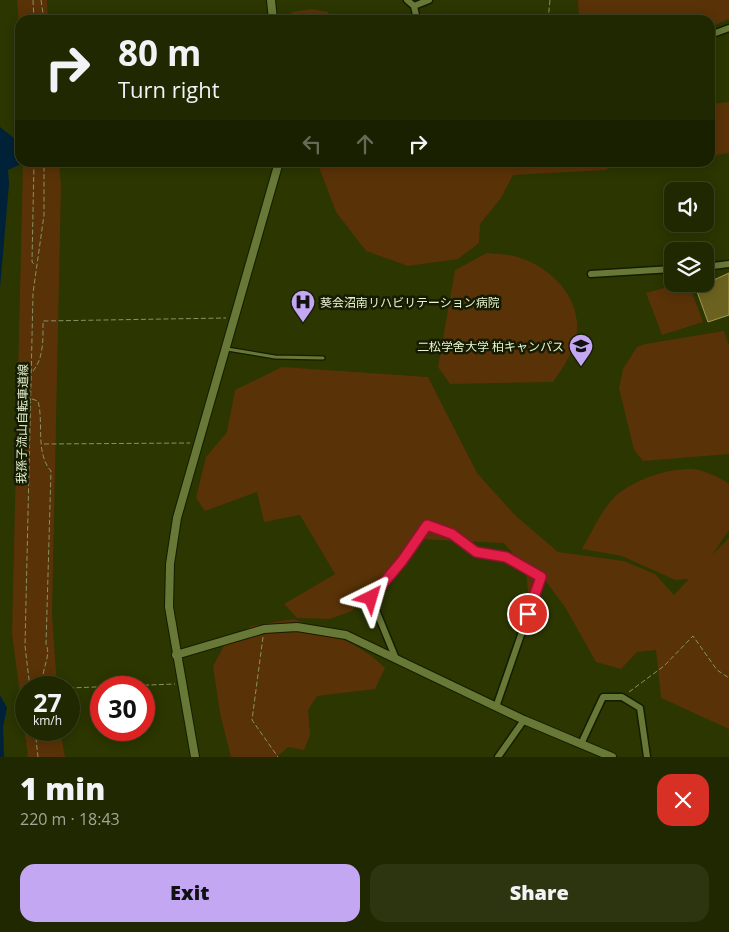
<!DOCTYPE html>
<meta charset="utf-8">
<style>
:root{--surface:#202801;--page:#2d3410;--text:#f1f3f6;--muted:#a2a699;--line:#3d4423;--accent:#c3a7f2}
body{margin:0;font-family:"Open Sans","Noto Sans JP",sans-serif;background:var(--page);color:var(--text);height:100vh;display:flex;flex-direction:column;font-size:19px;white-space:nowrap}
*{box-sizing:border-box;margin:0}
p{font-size:16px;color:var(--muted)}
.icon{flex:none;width:28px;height:28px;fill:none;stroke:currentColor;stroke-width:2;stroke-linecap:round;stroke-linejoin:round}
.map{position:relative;height:757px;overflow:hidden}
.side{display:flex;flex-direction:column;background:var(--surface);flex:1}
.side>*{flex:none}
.hud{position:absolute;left:15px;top:15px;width:700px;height:152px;border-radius:15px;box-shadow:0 2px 12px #0003,0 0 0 1px var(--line);background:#202801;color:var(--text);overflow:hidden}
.controls{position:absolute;left:664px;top:182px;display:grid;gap:10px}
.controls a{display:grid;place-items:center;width:50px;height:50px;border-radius:10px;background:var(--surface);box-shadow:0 2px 12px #0003,0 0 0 1px var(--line);font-size:25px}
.speed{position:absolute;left:15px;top:676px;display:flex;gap:10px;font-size:25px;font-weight:700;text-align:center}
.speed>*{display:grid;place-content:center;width:65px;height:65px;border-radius:50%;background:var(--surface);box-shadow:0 2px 12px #0003,0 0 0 1px var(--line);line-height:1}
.speed small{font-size:12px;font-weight:400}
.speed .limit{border:8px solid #d22;background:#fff;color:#111}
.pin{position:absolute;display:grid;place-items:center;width:42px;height:42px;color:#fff;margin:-21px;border:2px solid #fff;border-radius:50%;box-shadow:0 1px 5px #0007}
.me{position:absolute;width:55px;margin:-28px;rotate:40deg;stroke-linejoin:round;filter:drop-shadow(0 0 4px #0008)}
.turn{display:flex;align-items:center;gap:18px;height:105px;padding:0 20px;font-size:22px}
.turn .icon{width:65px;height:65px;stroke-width:2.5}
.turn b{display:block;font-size:35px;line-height:42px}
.lanes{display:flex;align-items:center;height:48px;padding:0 20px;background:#0003;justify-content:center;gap:25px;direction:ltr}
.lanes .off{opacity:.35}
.round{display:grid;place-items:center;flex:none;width:52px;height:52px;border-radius:15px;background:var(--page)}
.overview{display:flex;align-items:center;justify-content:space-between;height:85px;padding:0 20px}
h1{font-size:30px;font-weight:800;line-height:38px}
.button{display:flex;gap:10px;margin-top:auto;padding:10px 20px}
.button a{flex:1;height:58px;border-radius:15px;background:var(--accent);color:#111;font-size:20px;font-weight:800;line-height:58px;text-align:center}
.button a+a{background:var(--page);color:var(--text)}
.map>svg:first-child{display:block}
.green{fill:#593207}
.water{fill:#002238}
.building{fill:#6c621f;stroke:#a39953}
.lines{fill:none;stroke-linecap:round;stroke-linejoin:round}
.service-casing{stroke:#151c00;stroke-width:5.5}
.minor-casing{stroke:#151c00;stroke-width:9}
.tertiary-casing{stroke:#151c00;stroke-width:10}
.path{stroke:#879266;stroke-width:1;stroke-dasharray:5 2.5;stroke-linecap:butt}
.service{stroke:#677837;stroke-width:3}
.minor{stroke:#677837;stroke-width:6}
.tertiary{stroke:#677837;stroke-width:8}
.route-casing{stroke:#92132f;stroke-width:12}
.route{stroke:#e11d48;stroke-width:9}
.labels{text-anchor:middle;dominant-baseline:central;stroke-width:5;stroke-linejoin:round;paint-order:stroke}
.poi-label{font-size:12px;fill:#e9f4d2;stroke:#151c02;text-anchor:start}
.street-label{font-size:12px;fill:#e9f4d2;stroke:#151c02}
</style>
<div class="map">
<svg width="729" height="757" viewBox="0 0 729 757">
<rect width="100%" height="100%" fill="#2b3601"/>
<!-- green -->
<path class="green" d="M17,0H47L48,20H20V39Z
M578,0H729V19L710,27V20H641L626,16L619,20H579Z
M312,9L328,12L332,20H289L292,12Z
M729,102V153L710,156V104Z
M317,162H624V163L605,170L513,175L501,198L480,224L479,243L458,259L408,266L366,251L336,212Z
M23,163H59L61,185L52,614L57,687L26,688V730H60L65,757H28L12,633Z
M487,253C496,254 505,254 514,256C545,264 574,289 577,322C579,344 565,366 553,382L450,384L438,367L455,270Z
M678,284H689L703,322L662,335L646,293Z
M724,331L729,346V454L643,461L634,450L619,388L623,369L637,347L645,344Z
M282,367L428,377L477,473L516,516L558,552L624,561L655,574L674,595L689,579L675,580L622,556L582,549C591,533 599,516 610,502C624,483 666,468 690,469C703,469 719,477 729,484V530L712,555L729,538V729L661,698L656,650L637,652L621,669L596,662L565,607L544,579L528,593L526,570L504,543L417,539L352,611L330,619L297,618L284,604L335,574L300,515L264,522L257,492L205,511L196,498L206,457L227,432L235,390Z
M294,619C326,632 361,643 385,668L375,689L317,696L308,710L310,735L304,750L288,747L277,757H231L220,713L213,666L225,644L251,626Z"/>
<!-- water -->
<path class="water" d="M0,127L20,143V162L23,163L8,170L9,184L0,288Z
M0,695L7,708L3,727L4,757H0Z"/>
<!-- building -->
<path class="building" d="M729,273V315L708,322L695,286L705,284Z"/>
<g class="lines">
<defs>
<path id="service" d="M227,349L275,357L323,358"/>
<path id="minor" d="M407,0L414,6L417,20
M414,6L429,0
M710,35L729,28
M705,267L729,264
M591,274L672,269
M396,659L371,598L402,561L427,525L452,534L476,553L506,557L541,577L496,707
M581,744L603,697H622L640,708L647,757
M498,757L524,720"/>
<path id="tertiary" d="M271,0L273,20
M176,655L264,629L297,627L346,635L524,720L612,757
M195,757L169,607L170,564L177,518L279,162"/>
</defs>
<!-- service casing -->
<use href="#service" class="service-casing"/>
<!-- minor casing -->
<use href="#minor" class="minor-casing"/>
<!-- tertiary casing -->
<use href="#tertiary" class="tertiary-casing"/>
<!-- path -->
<path class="path" d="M33,0L34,20
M41,0L44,20
M548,20L550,0
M34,162L32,262L35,265
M33,371C44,358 43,338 43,321L226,318
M32,399L38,401C44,423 35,453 51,471L46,644C52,658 40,668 43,688
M44,444L190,443
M263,637L252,720L278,757
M30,688L25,646L33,293L44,215V162
M69,688L175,684
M629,692L664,666L693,636L717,670L729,678
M35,730L38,757
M35,732L44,730"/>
<!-- service -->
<use href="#service" class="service"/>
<!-- minor -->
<use href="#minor" class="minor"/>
<!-- tertiary -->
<use href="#tertiary" class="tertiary"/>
</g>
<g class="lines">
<defs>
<path id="route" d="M371,598L402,561L427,525L452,534L476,552L506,557L541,577L528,614"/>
</defs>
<!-- route casing -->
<use href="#route" class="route-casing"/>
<!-- route -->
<use href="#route" class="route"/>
</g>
<!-- icons -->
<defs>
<symbol id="hospital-pin" viewBox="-11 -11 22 30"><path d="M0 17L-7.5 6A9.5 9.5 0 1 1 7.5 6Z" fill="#c3a7f2" stroke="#151c02"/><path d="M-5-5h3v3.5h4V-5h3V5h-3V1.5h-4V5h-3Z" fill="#111"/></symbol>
<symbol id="school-pin" viewBox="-11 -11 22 30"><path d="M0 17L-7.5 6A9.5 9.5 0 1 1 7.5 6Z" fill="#c3a7f2" stroke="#151c02"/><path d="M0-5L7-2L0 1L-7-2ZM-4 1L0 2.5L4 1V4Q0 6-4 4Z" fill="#111"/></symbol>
</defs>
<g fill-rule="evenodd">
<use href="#hospital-pin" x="289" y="288" width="28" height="38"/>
<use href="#school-pin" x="567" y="332" width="28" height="38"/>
</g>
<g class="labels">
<!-- poi labels -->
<g class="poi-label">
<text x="320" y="302">葵会沼南リハビリテーション病院</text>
<text x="564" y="346" text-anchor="end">二松学舍大学 柏キャンパス</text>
</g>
<!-- street labels -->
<g class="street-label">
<text transform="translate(22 424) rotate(-89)">我孫子流山自転車道線</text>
</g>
</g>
</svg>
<div class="controls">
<a><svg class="icon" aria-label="sound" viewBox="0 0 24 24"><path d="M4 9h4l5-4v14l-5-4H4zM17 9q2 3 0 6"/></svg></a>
<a><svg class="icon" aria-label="layers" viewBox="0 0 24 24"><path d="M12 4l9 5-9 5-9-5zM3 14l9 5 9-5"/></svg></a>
</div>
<div class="speed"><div>27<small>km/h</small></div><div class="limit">30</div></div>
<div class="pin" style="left:528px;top:614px;background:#d93025"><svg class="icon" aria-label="arrive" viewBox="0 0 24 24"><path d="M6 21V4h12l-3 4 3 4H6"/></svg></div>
<svg class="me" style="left:371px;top:598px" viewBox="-20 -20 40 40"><path d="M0-17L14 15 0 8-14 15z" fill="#e11d48" stroke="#fff" stroke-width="4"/></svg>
<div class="hud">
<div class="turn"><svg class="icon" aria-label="right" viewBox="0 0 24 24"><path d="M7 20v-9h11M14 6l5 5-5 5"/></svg><div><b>80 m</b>Turn right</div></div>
<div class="lanes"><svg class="icon off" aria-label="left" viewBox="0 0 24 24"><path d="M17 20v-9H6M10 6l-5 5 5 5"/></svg><svg class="icon off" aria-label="ahead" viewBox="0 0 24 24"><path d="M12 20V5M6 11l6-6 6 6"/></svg><svg class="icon" aria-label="right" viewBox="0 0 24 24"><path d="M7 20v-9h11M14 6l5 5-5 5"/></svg></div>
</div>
</div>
<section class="side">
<div class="overview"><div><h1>1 min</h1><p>220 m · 18:43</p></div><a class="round" style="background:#d93025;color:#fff"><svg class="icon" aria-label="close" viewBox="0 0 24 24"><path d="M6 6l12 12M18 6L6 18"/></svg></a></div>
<div class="button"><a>Exit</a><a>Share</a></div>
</section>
